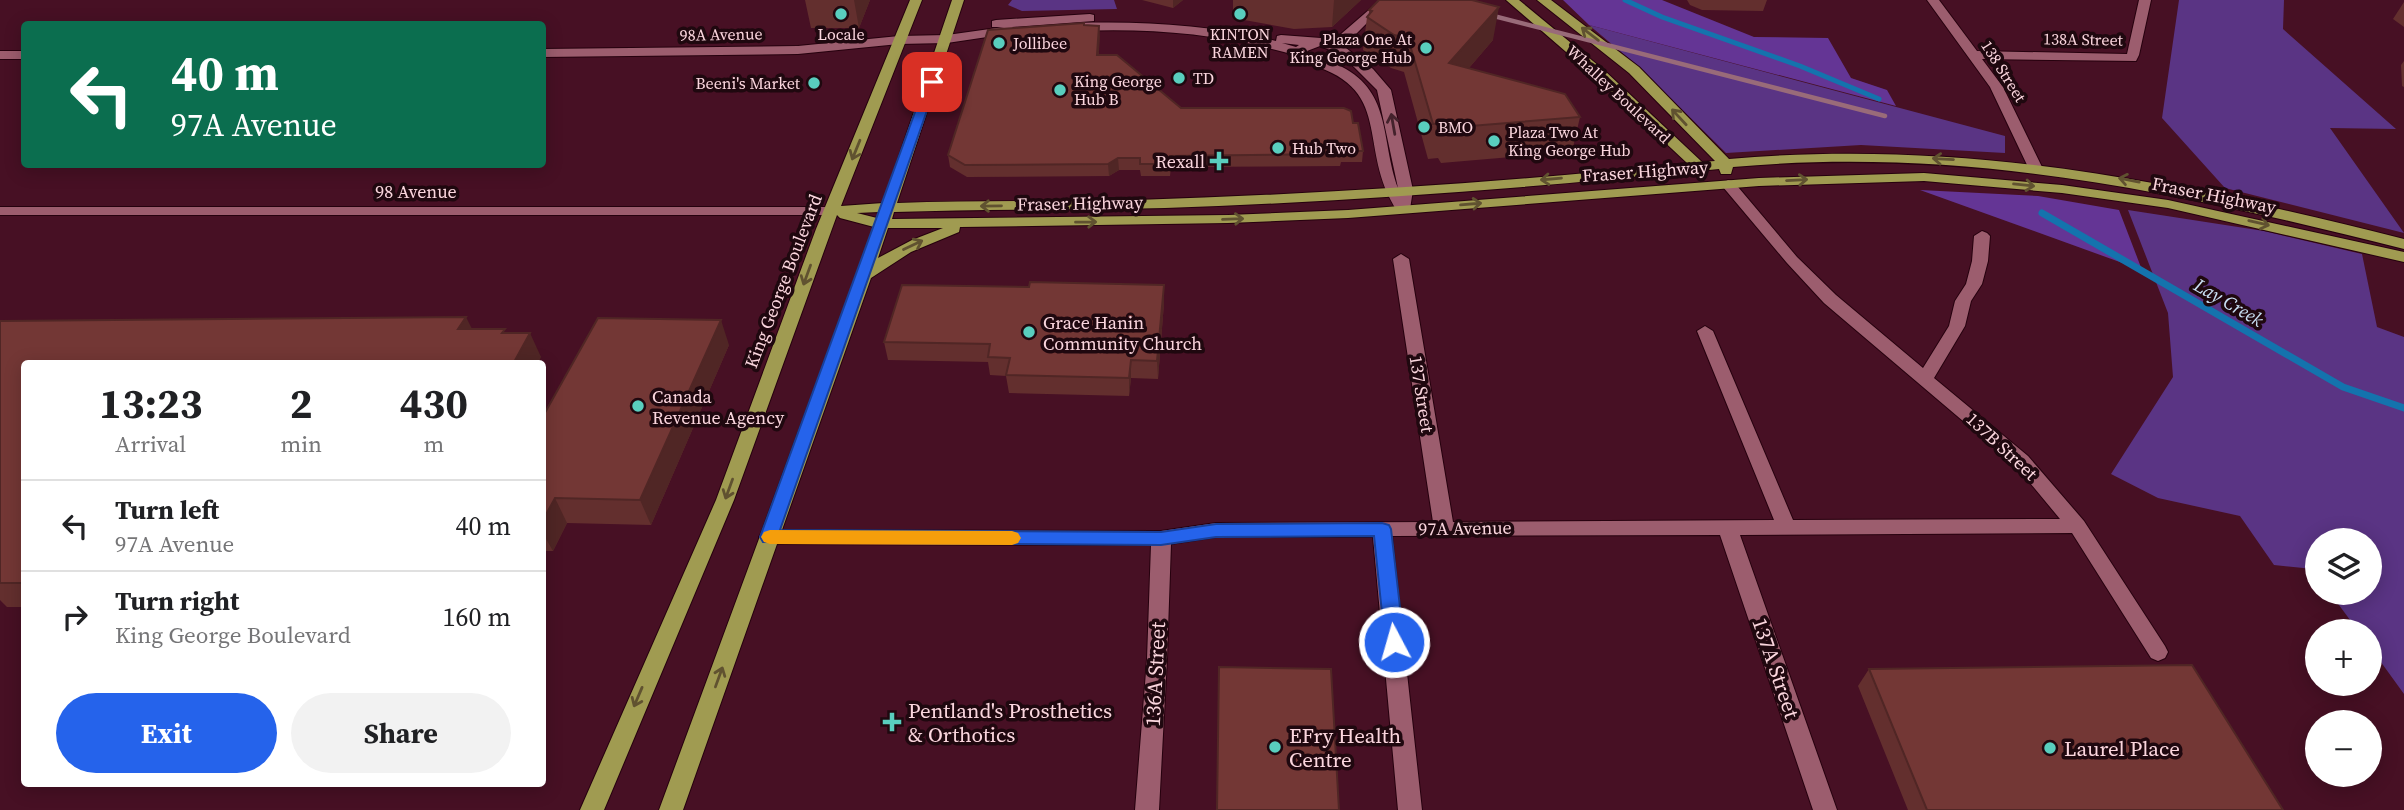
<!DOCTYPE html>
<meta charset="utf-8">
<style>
:root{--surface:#fff;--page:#f2f2f2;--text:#202124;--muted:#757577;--line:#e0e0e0;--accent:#2563eb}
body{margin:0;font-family:"Source Serif 4",serif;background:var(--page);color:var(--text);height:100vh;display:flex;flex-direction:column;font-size:26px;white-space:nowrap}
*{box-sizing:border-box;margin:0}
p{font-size:23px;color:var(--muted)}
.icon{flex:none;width:38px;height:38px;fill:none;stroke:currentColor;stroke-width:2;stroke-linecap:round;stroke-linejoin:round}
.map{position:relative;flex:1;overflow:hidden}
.drawer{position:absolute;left:21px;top:360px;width:525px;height:427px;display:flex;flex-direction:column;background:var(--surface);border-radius:7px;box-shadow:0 4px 18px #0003}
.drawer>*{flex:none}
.banner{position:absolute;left:21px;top:21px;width:525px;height:147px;border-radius:7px;box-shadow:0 4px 18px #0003;background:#0b6e4f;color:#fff;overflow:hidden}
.buttons{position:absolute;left:2305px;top:528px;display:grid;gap:14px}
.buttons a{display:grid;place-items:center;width:77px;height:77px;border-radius:50%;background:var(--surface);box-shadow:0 4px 18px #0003;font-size:35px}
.pin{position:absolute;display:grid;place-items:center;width:60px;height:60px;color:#fff;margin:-30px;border-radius:14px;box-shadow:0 4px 10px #0006}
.me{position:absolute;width:77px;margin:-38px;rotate:354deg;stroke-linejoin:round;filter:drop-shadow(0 0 5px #0008)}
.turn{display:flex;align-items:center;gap:24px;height:147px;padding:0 35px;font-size:32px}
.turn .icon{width:91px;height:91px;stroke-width:2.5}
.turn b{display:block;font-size:49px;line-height:60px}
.eta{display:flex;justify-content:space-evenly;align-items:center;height:119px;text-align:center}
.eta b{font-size:42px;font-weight:700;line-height:49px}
.primary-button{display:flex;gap:14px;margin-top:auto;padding:14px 35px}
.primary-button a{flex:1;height:80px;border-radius:42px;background:var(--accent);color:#fff;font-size:28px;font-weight:700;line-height:80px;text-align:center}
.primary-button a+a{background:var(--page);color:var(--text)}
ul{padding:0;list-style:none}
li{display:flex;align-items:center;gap:21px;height:91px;padding:0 35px;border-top:2px solid var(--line)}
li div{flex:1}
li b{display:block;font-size:26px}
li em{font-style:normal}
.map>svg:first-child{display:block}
.green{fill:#5a3484}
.forest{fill:#643595}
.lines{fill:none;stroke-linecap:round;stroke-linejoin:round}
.stream-far1{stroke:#1473ad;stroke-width:5}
.stream{stroke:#1473ad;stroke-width:7}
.minor-casing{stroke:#26010e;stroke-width:2}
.major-casing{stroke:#26010e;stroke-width:2}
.minor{fill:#9c5d6e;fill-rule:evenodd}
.major{fill:#a09b51;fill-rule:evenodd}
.rail{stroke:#996b79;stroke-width:4.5}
.wall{fill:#632f2e}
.shaded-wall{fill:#502625}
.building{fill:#733735;stroke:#502625;stroke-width:2}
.oneway{stroke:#605230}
.oneway2{stroke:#44222c}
.route{fill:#2563eb;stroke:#184099;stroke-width:2}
.slow{fill:#f59e0b}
.poi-dot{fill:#59cebe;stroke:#1f080f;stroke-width:2.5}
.labels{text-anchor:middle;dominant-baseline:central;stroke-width:7;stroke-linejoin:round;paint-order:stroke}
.far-street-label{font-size:16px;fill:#fbd6de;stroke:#1f080f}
.far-poi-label{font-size:16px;fill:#fbd6de;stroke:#1f080f;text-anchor:start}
.poi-label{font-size:18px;fill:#fbd6de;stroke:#1f080f;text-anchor:start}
.street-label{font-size:18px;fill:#fbd6de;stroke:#1f080f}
.water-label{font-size:19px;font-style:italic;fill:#cae1f5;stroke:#1f080f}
.near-street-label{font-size:21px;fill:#fbd6de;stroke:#1f080f}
.near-poi-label{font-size:21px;fill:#fbd6de;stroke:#1f080f;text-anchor:start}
</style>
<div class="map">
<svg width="2404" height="810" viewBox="0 0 2404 810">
<rect width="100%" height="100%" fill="#471024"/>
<!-- green -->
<path class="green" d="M1012,0H1114L1117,9L1022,11L1008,5Z
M2179,0H2284L2283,29L2396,129L2330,128L2404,233L2225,188L2162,118Z
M1589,25L2005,136V153L1861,145L1726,153L1640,68Z
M2128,210L2264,231L2362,254L2377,327L2404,337V694L2370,647V632H2359L2330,593H2370V541H2317V575L2313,569L2274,565L2240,516L2158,498L2111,474L2173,377L2168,313Z"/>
<!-- forest -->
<path class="forest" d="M1563,0H1662L1754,37L1828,38L1851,78L1887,90L1896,106L1589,25Z
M1920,190L2038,196L2119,210L2142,270Z"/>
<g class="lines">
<!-- stream-far1 -->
<path class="stream-far1" d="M1625,0L1662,17L1800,66L1879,99"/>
<!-- stream -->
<path class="stream" d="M2042,213L2343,387L2404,408"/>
<defs>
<path id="minor" d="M1927,0H1939L1977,51L2127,54L2139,0H2151L2139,55L2136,61L1982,59L2003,87L2042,167L2035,171L2028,167L1990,87Z
M1378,2L1384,6L1351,39L1346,48L1373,69L1391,90L1413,190L1410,209L1403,213L1398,212C1354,147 1399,86 1301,62L1298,56C1222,34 1156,28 1077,31L1071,27L1077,23C1145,21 1210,25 1276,41L1277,36L1281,35L1321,38L1336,43L1341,34ZM1282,43L1299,45L1296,47ZM1320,46L1335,52L1333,57L1323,59L1311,56L1307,51ZM1345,58L1377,90L1398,188C1380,139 1393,89 1336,64L1343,63Z
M1090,14L1094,15V21L1012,27L1016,30L1014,33L947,43L899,44L798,54L542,57V49L798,46L899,36L947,35L1004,27H992V21L996,20Z
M0,51H24V59H0Z
M1728,180L1733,181L1797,257L1836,295L1923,368L1949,326L1955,301L1966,284L1972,261L1974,236L1982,231L1987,233L1990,236L1988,261L1982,284L1971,301L1965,326L1934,378L2028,456L2084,521L2165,646L2168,652L2165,658L2158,661L2151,658L2072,533L1740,535L1837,810H1813L1720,535L1392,536L1422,810H1398L1373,537H1216L1171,544L1167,659L1159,810H1135L1147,659L1151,545L769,544L762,542L759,537L762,532L769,530L1161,531L1216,523L1433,522L1393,259L1401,254L1409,259L1453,522L1774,520L1697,331L1705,326L1713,331L1793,520L2060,519L2016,466L1824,303L1787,263L1723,187L1721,184Z
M0,207H831L838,211L831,215H0Z"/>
<path id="major" d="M910,0H922L841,206L883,203L952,0H964L897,203C977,200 1057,202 1136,200C1320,194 1504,183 1687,163L1595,77L1506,0H1519L1605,71L1702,162L1715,161L1629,73L1537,0H1551L1639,67L1729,159C1965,138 2177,182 2404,239V249C2177,192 1968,146 1733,167L1731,174H1721L1719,169L1709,170L1702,174L1695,171C1519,189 1342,202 1165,208C1075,210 985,209 894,212L892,219L1228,215L1348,210L1759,178L1924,173L2062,185L2168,200L2404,252V262L2168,208L2062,193L1924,181L1759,186L1348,218L1228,223L960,227L959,232L911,252L871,278L683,810H659L874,227L840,218L837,215L734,500L604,810H580L716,500L816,229ZM879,212L877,218L857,213ZM888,228H943L912,240L878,258Z"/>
</defs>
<!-- minor casing -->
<use href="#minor" class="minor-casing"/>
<!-- major casing -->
<use href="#major" class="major-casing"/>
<!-- minor -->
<use href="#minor" class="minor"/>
<!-- major -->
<use href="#major" class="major"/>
<!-- rail -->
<path class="rail" d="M1478,12L1885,116"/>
</g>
<!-- wall -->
<path class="wall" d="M805,0H870L859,28H811Z
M1142,0H1183L1173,8Z
M1233,0H1361L1332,27L1294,29L1233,18Z
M1687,0H1767L1763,11L1702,10L1690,5Z
M2404,2V27L2393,19Z
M1369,10L1493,40L1469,68L1580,117L1572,152L1441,163L1438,158L1428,159L1404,72L1391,68L1363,50L1367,17L1369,14Z
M1084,25L1099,26V55L1181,108L1353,123L1363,151L1362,162H1341L1340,166L1171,167L1170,176H1141L1140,170H1119L1109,176L967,177L950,167L948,155Z
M2404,61V87L2402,86L2401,65Z
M1164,285V303L1158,379L1131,378L1129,396L1009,393L1006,376L990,375L988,362L888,360L884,342L1029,287Z
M0,321L472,329L507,333L541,357L24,364V607H7L0,600Z
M729,345L651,525L567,523L553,551H542V418Z
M1869,669L2283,810H1908L1858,686Z"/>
<!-- shaded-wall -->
<path class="shaded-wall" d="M854,0H870L859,28Z
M1173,0H1183L1173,8Z
M1334,0H1361L1332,27Z
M1499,7L1493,40L1444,97L1449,63Z
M1099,26L1100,37L1098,66L1097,55Z
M1118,158L1119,170L1109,176L1108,164Z
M1164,285V303L1158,379L1157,361Z
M466,317L478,341L458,329Z
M721,320L729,345L651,525L640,500Z
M530,333L541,357L538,364H513Z
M1131,360V378L1129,396V378Z
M555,498L567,523L553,551L542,532V522Z"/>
<!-- building -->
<path class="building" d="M1379,0H1472L1499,7L1449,63L1565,94L1580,117L1446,128L1443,123L1433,124L1408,38L1394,35L1367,17L1372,11L1369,10Z
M1084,23V25L1099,26L1097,55H1117L1181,108H1344L1351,111L1353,123H1358L1363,151H1341V154L1170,156V164H1140V158H1118L1108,164L965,165L948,155L988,30Z
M1030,282L1164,285L1157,361L1131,360L1129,378L1006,375L1010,358L988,357L990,344L884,342L902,285L1029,287Z
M466,317L458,329H505L502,333H530L513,364H24V583H0V321Z
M598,318L721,320L640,500L555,498L542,522V418Z
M2192,665L2283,810H1927L1869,669Z
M1219,667L1331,669L1339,810H1217Z"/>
<!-- one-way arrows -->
<defs><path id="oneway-shaft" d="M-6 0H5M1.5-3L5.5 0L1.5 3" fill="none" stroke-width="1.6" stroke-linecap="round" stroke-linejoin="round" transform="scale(1.75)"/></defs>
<g class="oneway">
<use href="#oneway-shaft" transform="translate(1590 34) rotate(-143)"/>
<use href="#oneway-shaft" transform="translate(1679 117) rotate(-133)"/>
<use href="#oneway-shaft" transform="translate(856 150) rotate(112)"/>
<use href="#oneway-shaft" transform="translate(1943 159) rotate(-177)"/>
<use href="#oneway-shaft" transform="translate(1551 179) rotate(175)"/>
<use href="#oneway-shaft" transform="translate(1797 180) rotate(-3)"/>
<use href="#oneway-shaft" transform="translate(2129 180) rotate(-169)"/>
<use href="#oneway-shaft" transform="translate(2024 185) rotate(6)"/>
<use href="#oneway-shaft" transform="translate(1471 204) rotate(-5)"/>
<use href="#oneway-shaft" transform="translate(991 206) rotate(179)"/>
<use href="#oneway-shaft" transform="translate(1233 219) rotate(-2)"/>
<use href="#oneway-shaft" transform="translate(1086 222) rotate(-1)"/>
<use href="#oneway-shaft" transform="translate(2259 223) rotate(13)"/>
<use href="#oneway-shaft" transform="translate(913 245) rotate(-25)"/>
<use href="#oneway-shaft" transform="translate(807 275) rotate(110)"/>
<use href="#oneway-shaft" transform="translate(729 489) rotate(110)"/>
<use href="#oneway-shaft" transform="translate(719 677) rotate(-70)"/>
<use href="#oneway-shaft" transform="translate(638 697) rotate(113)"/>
</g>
<use class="oneway2" href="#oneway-shaft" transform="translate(1393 124) rotate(-100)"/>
<!-- route -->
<path class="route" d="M932,79L937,82L780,530L1161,532L1216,524L1382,523L1389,525L1391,529L1404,642L1401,648L1394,650L1388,648L1385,642L1374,536L1216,537L1161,545L763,542L760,537L926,82Z"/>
<!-- slow -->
<path class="slow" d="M770,530L1012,531L1018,533L1021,538L1018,543L1012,545L770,544L764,542L761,537L764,532Z"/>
<!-- markers -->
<g class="poi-dot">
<circle cx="841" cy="14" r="7"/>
<circle cx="1240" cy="14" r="7"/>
<circle cx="999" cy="43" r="7"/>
<circle cx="1426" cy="48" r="7"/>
<circle cx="1179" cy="78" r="7"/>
<circle cx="814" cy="83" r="7"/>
<circle cx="1060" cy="90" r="7"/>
<circle cx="1424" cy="127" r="7"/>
<circle cx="1494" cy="141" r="7"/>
<circle cx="1278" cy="148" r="7"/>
<path d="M1215.5 150.5h7v7h7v7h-7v7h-7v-7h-7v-7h7z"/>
<circle cx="1029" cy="332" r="7"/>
<circle cx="638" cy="406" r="7"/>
<path d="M888.5 711.5h7v7h7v7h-7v7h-7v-7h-7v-7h7z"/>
<circle cx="1275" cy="747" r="7"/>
<circle cx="2050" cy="748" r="7"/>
</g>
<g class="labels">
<!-- far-street labels -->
<g class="far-street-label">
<text transform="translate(721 34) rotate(-1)">98A Avenue</text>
<text transform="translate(2083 39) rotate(1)">138A Street</text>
<text transform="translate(2004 71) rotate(58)">138 Street</text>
<text transform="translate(1619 94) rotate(43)">Whalley Boulevard</text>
</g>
<!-- far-poi labels -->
<g class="far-poi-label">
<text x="841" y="34" text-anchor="middle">Locale</text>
<text x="1240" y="34" text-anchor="middle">KINTON<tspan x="1240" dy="18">RAMEN</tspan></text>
<text x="1412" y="39" text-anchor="end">Plaza One At<tspan x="1412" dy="18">King George Hub</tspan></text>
<text x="1013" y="43">Jollibee</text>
<text x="1193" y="78">TD</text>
<text x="1074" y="81">King George<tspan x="1074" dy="18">Hub B</tspan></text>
<text x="800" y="83" text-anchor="end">Beeni's Market</text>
<text x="1438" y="127">BMO</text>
<text x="1508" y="132">Plaza Two At<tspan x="1508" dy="18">King George Hub</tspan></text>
<text x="1292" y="148">Hub Two</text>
</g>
<!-- poi labels -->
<g class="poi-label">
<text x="1205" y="161" text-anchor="end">Rexall</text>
<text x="1043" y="322">Grace Hanin<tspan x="1043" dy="21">Community Church</tspan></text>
<text x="652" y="396">Canada<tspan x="652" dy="21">Revenue Agency</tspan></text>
</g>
<!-- street labels -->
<g class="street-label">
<text transform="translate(1645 171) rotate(-4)">Fraser Highway</text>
<text x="416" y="191">98 Avenue</text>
<text transform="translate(2214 195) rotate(11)">Fraser Highway</text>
<text transform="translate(1080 203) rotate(-1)">Fraser Highway</text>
<text transform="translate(783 281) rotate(-69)">King George Boulevard</text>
<text transform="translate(1422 394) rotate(81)">137 Street</text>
<text transform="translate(2002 446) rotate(43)">137B Street</text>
<text transform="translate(1465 528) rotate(-1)">97A Avenue</text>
</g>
<!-- water labels -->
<g class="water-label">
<text transform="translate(2229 302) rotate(30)">Lay Creek</text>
</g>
<!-- near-street labels -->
<g class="near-street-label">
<text transform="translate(1776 668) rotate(71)">137A Street</text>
<text transform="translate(1155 674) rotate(-87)">136A Street</text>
</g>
<!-- near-poi labels -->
<g class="near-poi-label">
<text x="908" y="710">Pentland's Prosthetics<tspan x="908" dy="24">&amp; Orthotics</tspan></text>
<text x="1289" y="735">EFry Health<tspan x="1289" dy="24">Centre</tspan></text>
<text x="2064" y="748">Laurel Place</text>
</g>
</g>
</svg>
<div class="buttons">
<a><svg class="icon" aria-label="layers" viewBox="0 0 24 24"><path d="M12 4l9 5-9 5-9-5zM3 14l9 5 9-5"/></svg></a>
<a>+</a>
<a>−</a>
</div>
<div class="pin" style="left:932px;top:82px;background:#d93025"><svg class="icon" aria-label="arrive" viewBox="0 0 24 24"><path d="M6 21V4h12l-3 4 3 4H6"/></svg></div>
<svg class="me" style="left:1394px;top:642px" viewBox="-20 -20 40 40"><circle r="17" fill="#2563eb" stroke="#fff" stroke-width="3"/><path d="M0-11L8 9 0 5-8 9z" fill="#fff"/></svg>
<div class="banner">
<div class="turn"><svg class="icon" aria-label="left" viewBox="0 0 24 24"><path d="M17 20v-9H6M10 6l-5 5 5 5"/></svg><div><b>40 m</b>97A Avenue</div></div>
</div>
<section class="drawer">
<div class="eta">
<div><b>13:23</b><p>Arrival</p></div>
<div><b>2</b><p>min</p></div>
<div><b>430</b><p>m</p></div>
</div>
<ul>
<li><svg class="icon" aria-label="left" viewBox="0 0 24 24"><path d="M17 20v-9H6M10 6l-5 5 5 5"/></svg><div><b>Turn left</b><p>97A Avenue</p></div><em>40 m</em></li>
<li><svg class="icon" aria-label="right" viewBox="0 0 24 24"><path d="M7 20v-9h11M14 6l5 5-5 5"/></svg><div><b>Turn right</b><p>King George Boulevard</p></div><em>160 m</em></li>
</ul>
<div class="primary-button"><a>Exit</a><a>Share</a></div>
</section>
</div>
